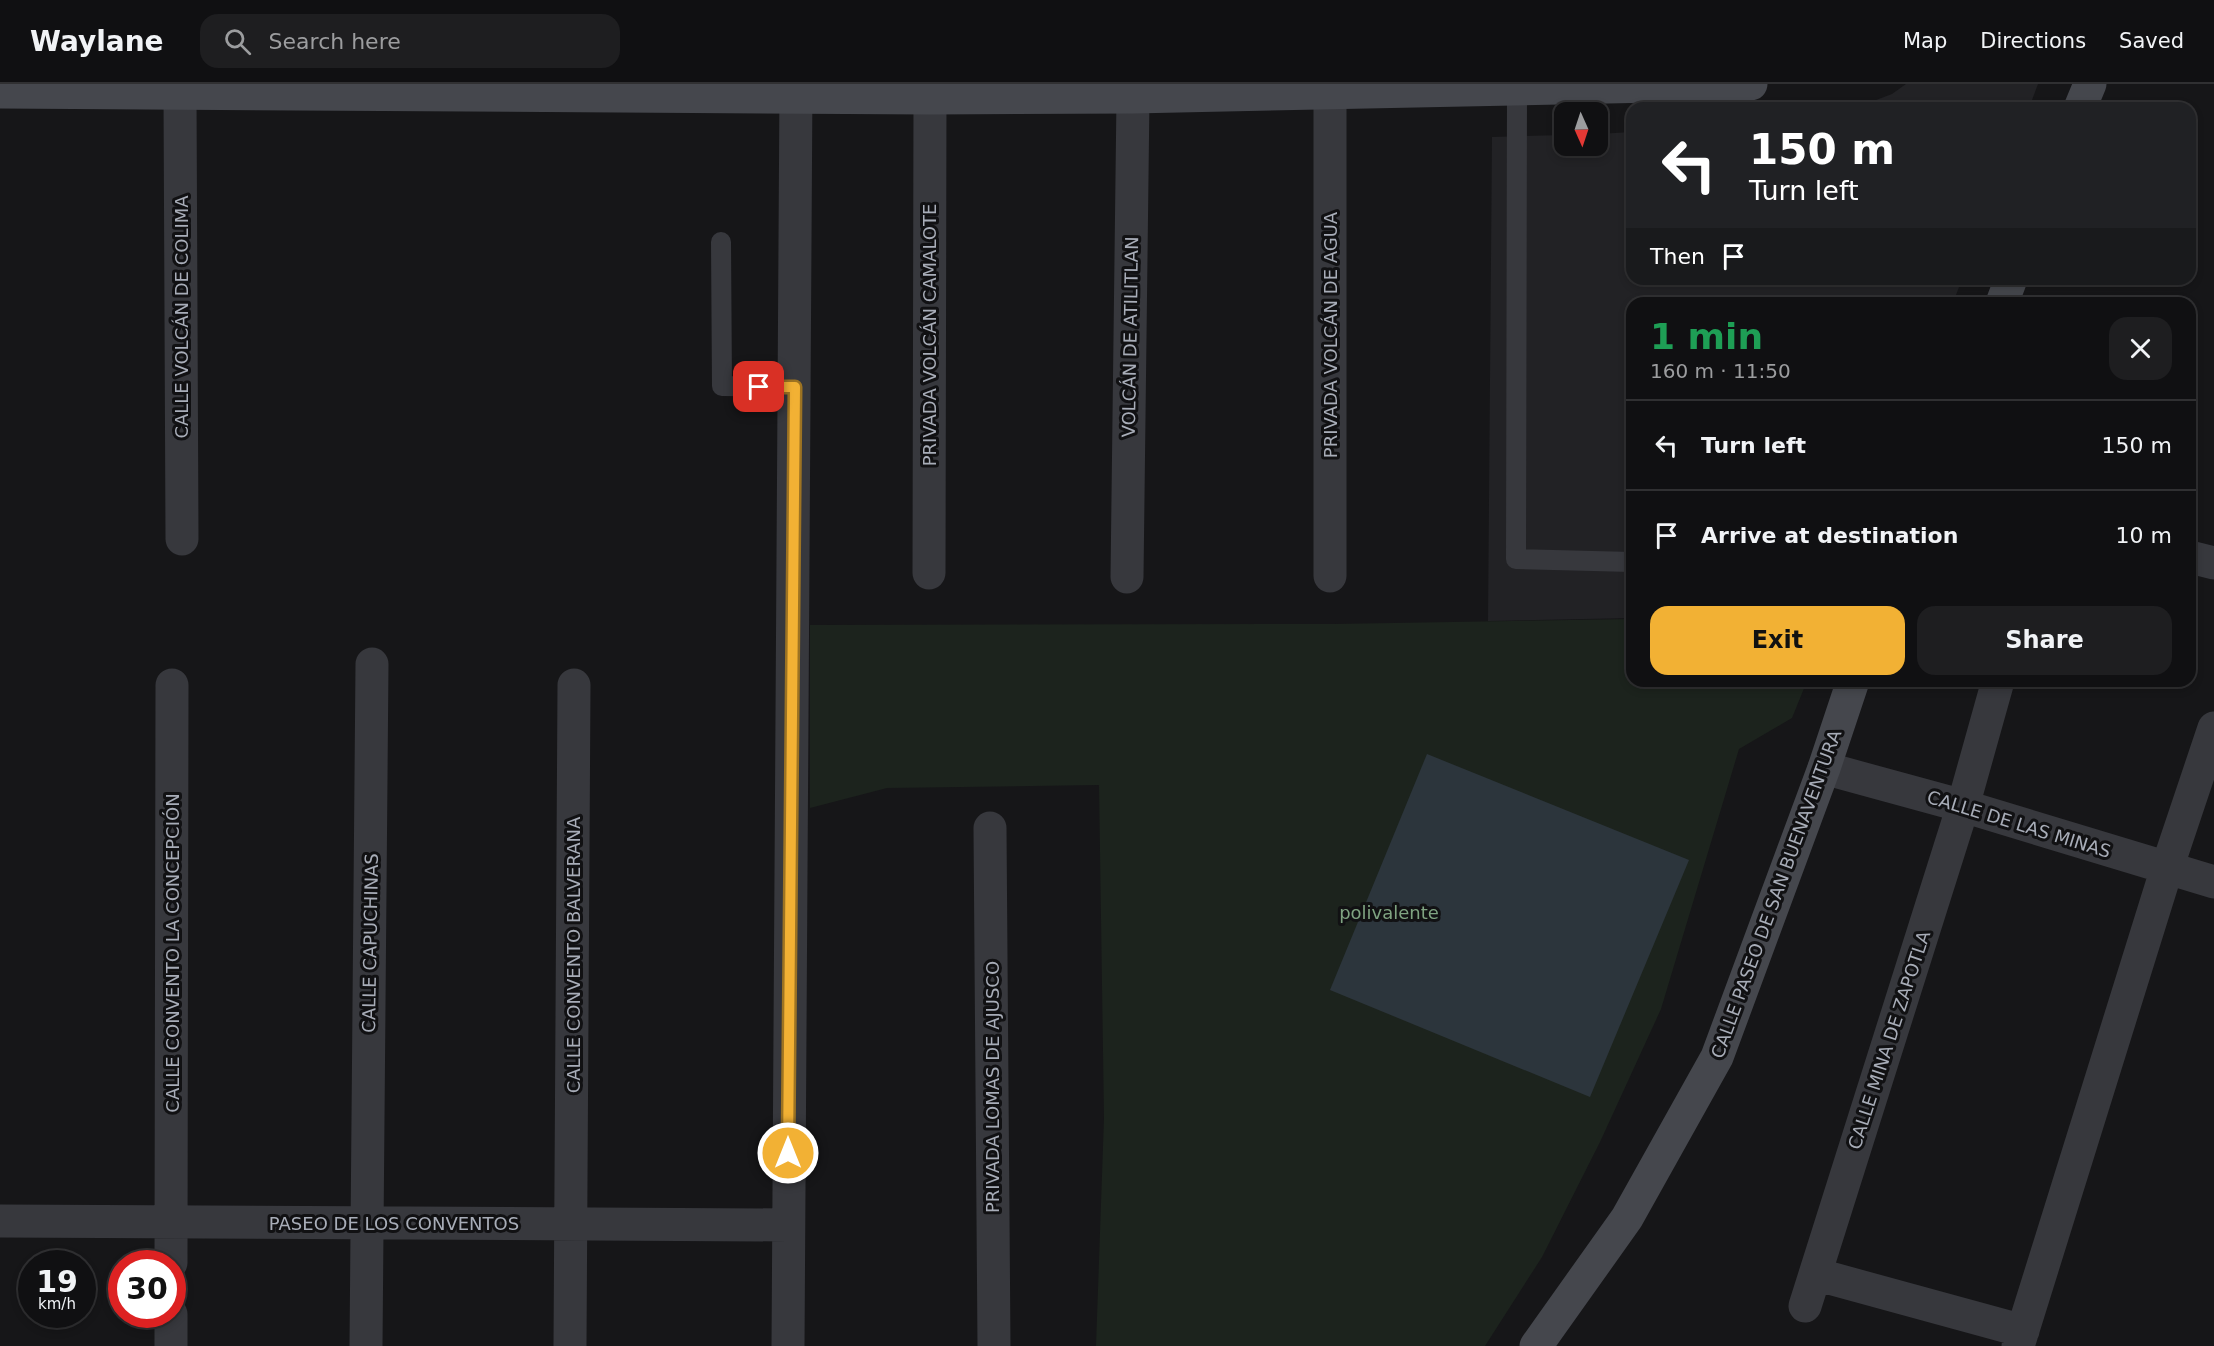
<!DOCTYPE html>
<meta charset="utf-8">
<style>
:root{--surface:#101012;--page:#1e1e20;--text:#f1f3f6;--muted:#9c9d9f;--line:#303032;--accent:#f2b134}
body{margin:0;font-family:"DejaVu Sans",sans-serif;background:var(--page);color:var(--text);height:100vh;display:flex;flex-direction:column;font-size:22px;white-space:nowrap}
*{box-sizing:border-box;margin:0}
p{font-size:20px;color:var(--muted)}
.icon{flex:none;width:33px;height:33px;fill:none;stroke:currentColor;stroke-width:2;stroke-linecap:round;stroke-linejoin:round}
.map{position:relative;flex:1;overflow:hidden}
.panel{position:absolute;left:1626px;top:213px;width:570px;height:390px;display:flex;flex-direction:column;background:var(--surface);border-radius:18px;box-shadow:0 3px 9px #0003,0 0 0 2px var(--line)}
.panel>*{flex:none}
.hud{position:absolute;left:1626px;top:18px;width:570px;height:183px;border-radius:18px;box-shadow:0 3px 9px #0003,0 0 0 2px var(--line);background:#202124;color:#fff;overflow:hidden}
.needle{width:39px;rotate:177deg}
.controls{position:absolute;left:1554px;top:18px;display:grid;gap:12px}
.controls a{display:grid;place-items:center;width:54px;height:54px;border-radius:12px;background:var(--surface);box-shadow:0 3px 9px #0003,0 0 0 2px var(--line);font-size:30px}
.speed{position:absolute;left:18px;top:1166px;display:flex;gap:12px;font-size:30px;font-weight:700;text-align:center}
.speed>*{display:grid;place-content:center;width:78px;height:78px;border-radius:50%;background:var(--surface);box-shadow:0 3px 9px #0003,0 0 0 2px var(--line);line-height:1}
.speed small{font-size:15px;font-weight:400}
.speed .limit{border:9px solid #d22;background:#fff;color:#111}
.pin{position:absolute;display:grid;place-items:center;width:51px;height:51px;color:#fff;margin:-26px;border-radius:12px;box-shadow:0 3px 9px #0006}
.me{position:absolute;width:66px;margin:-33px;rotate:0deg;stroke-linejoin:round;filter:drop-shadow(0 0 4px #0008)}
.turn{display:flex;align-items:center;gap:21px;height:126px;padding:0 24px;font-size:27px}
.turn .icon{width:78px;height:78px;stroke-width:2.5}
.turn b{display:block;font-size:42px;line-height:51px}
.then{display:flex;align-items:center;height:57px;padding:0 24px;background:#0003;gap:12px;font-size:22px}
.round{display:grid;place-items:center;flex:none;width:63px;height:63px;border-radius:18px;background:var(--page)}
.overview{display:flex;align-items:center;justify-content:space-between;height:102px;padding:0 24px}
h1{font-size:36px;font-weight:700;line-height:45px;color:#1e9e55}
.button{display:flex;gap:12px;margin-top:auto;padding:12px 24px}
.button a{flex:1;height:69px;border-radius:18px;background:var(--accent);color:#111;font-size:24px;font-weight:700;line-height:69px;text-align:center}
.button a+a{background:var(--page);color:var(--text)}
ul{padding:0;list-style:none}
li{display:flex;align-items:center;gap:18px;height:90px;padding:0 24px;border-top:2px solid var(--line)}
li div{flex:1}
li b{display:block;font-size:22px}
li em{font-style:normal}
header{display:flex;align-items:center;gap:36px;box-sizing:border-box;height:84px;padding:0 30px;background:var(--surface);border-bottom:2px solid var(--line)}
header strong{font-size:28px}
nav{display:flex;gap:33px;margin-inline-start:auto;font-size:21px}
.search{width:420px;height:54px;background:var(--page);display:flex;align-items:center;gap:15px;box-sizing:border-box;padding:0 21px;border-radius:18px;color:var(--muted);font-size:22px}
.map>svg:first-child{display:block}
.built{fill:#222225}
.green{fill:#1c231d}
.water{fill:#2c353c}
.lines{fill:none;stroke-linecap:round;stroke-linejoin:round}
.lane{stroke:#37383d;stroke-width:20}
.street{stroke:#37383d;stroke-width:33}
.secondary{stroke:#45474d;stroke-width:33}
.route-casing{stroke:#9d7322;stroke-width:15}
.route{stroke:#f2b134;stroke-width:10}
.labels{text-anchor:middle;dominant-baseline:central;stroke-width:6;stroke-linejoin:round;paint-order:stroke}
.street-label{font-size:18px;fill:#a8adb8;stroke:#111113}
.park-label{font-size:18px;fill:#7fa381;stroke:#111113}
</style>
<header>
<strong>Waylane</strong>
<div class="search"><svg class="icon" aria-label="search" viewBox="0 0 24 24"><circle cx="10" cy="10" r="6"/><path d="M15 15l6 6"/></svg>Search here</div>
<nav><a>Map</a><a>Directions</a><a>Saved</a></nav>
</header>
<div class="map">
<svg width="2214" height="1262" viewBox="0 0 2214 1262">
<rect width="100%" height="100%" fill="#161618"/>
<!-- built -->
<path class="built" d="M1906,0H2038L2029,24H1855L1892,10Z
M1632,48V195H1962L1953,219H1632V534L1488,537L1492,53L1564,51V62H1598V50Z"/>
<!-- green -->
<path class="green" d="M1632,535V597H1807L1792,634L1739,665L1661,925L1600,1058L1542,1173L1485,1262H1096L1104,1034L1099,701L887,704L810,724V541L1334,540Z"/>
<!-- water -->
<path class="water" d="M1427,670L1689,776L1590,1013L1330,906Z"/>
<g class="lines">
<!-- lane -->
<path class="lane" d="M1517,5L1516,475L1632,478
M721,158L722,302L795,303"/>
<!-- street -->
<path class="street" d="M180,10L182,455
M1330,10V492
M2190,473L2214,479
M929,489L930,14
M1127,493L1133,13
M1824,684L1963,722L2214,798
M990,744L994,1262
M0,1137L788,1141
M171,1179L172,601
M1815,1190L2023,1247
M1805,1222L1963,722L1998,597
M171,1262V1230
M366,1262L372,580
M570,1262L574,601
M788,1262L796,0
M2018,1262L2167,784L2214,644"/>
<!-- secondary -->
<path class="secondary" d="M0,8L930,14L1133,13L1751,0
M2080,24L2090,0
M2002,219L2011,195
M1536,1262L1627,1134L1717,973L1824,684L1853,597"/>
</g>
<g class="lines">
<defs>
<path id="route" d="M759,303H795L788,1069"/>
</defs>
<!-- route casing -->
<use href="#route" class="route-casing"/>
<!-- route -->
<use href="#route" class="route"/>
</g>
<g class="labels">
<!-- street labels -->
<g class="street-label">
<text transform="translate(181 233) rotate(-90)">CALLE VOLCÁN DE COLIMA</text>
<text transform="translate(929 251) rotate(-90)">PRIVADA VOLCÁN CAMALOTE</text>
<text transform="translate(1330 251) rotate(-90)">PRIVADA VOLCÁN DE AGUA</text>
<text transform="translate(1130 253) rotate(-89)">VOLCÁN DE ATILITLAN</text>
<text transform="translate(2019 740) rotate(17)">CALLE DE LAS MINAS</text>
<text transform="translate(1776 810) rotate(-70)">CALLE PASEO DE SAN BUENAVENTURA</text>
<text transform="translate(370 859) rotate(-89)">CALLE CAPUCHINAS</text>
<text transform="translate(172 869) rotate(-90)">CALLE CONVENTO LA CONCEPCIÓN</text>
<text transform="translate(573 871) rotate(-90)">CALLE CONVENTO BALVERANA</text>
<text transform="translate(1889 956) rotate(-72)">CALLE MINA DE ZAPOTLA</text>
<text transform="translate(992 1003) rotate(-90)">PRIVADA LOMAS DE AJUSCO</text>
<text x="394" y="1139">PASEO DE LOS CONVENTOS</text>
</g>
<!-- park labels -->
<g class="park-label">
<text x="1389" y="828">polivalente</text>
</g>
</g>
</svg>
<div class="controls">
<a><svg class="needle" viewBox="-14 -14 28 28"><path d="M0-13l5 13h-10z" fill="#e53935"/><path d="M0 13l5-13h-10z" fill="#9c9d9f"/></svg></a>
</div>
<div class="speed"><div>19<small>km/h</small></div><div class="limit">30</div></div>
<div class="pin" style="left:759px;top:303px;background:#d93025"><svg class="icon" aria-label="arrive" viewBox="0 0 24 24"><path d="M6 21V4h12l-3 4 3 4H6"/></svg></div>
<svg class="me" style="left:788px;top:1069px" viewBox="-20 -20 40 40"><circle r="17" fill="#f2b134" stroke="#fff" stroke-width="3"/><path d="M0-11L8 9 0 5-8 9z" fill="#fff"/></svg>
<div class="hud">
<div class="turn"><svg class="icon" aria-label="left" viewBox="0 0 24 24"><path d="M17 20v-9H6M10 6l-5 5 5 5"/></svg><div><b>150 m</b>Turn left</div></div>
<div class="then">Then<svg class="icon" aria-label="arrive" viewBox="0 0 24 24"><path d="M6 21V4h12l-3 4 3 4H6"/></svg></div>
</div>
<section class="panel">
<div class="overview"><div><h1>1 min</h1><p>160 m · 11:50</p></div><a class="round"><svg class="icon" aria-label="close" viewBox="0 0 24 24"><path d="M6 6l12 12M18 6L6 18"/></svg></a></div>
<ul>
<li><svg class="icon" aria-label="left" viewBox="0 0 24 24"><path d="M17 20v-9H6M10 6l-5 5 5 5"/></svg><div><b>Turn left</b></div><em>150 m</em></li>
<li><svg class="icon" aria-label="arrive" viewBox="0 0 24 24"><path d="M6 21V4h12l-3 4 3 4H6"/></svg><div><b>Arrive at destination</b></div><em>10 m</em></li>
</ul>
<div class="button"><a>Exit</a><a>Share</a></div>
</section>
</div>
